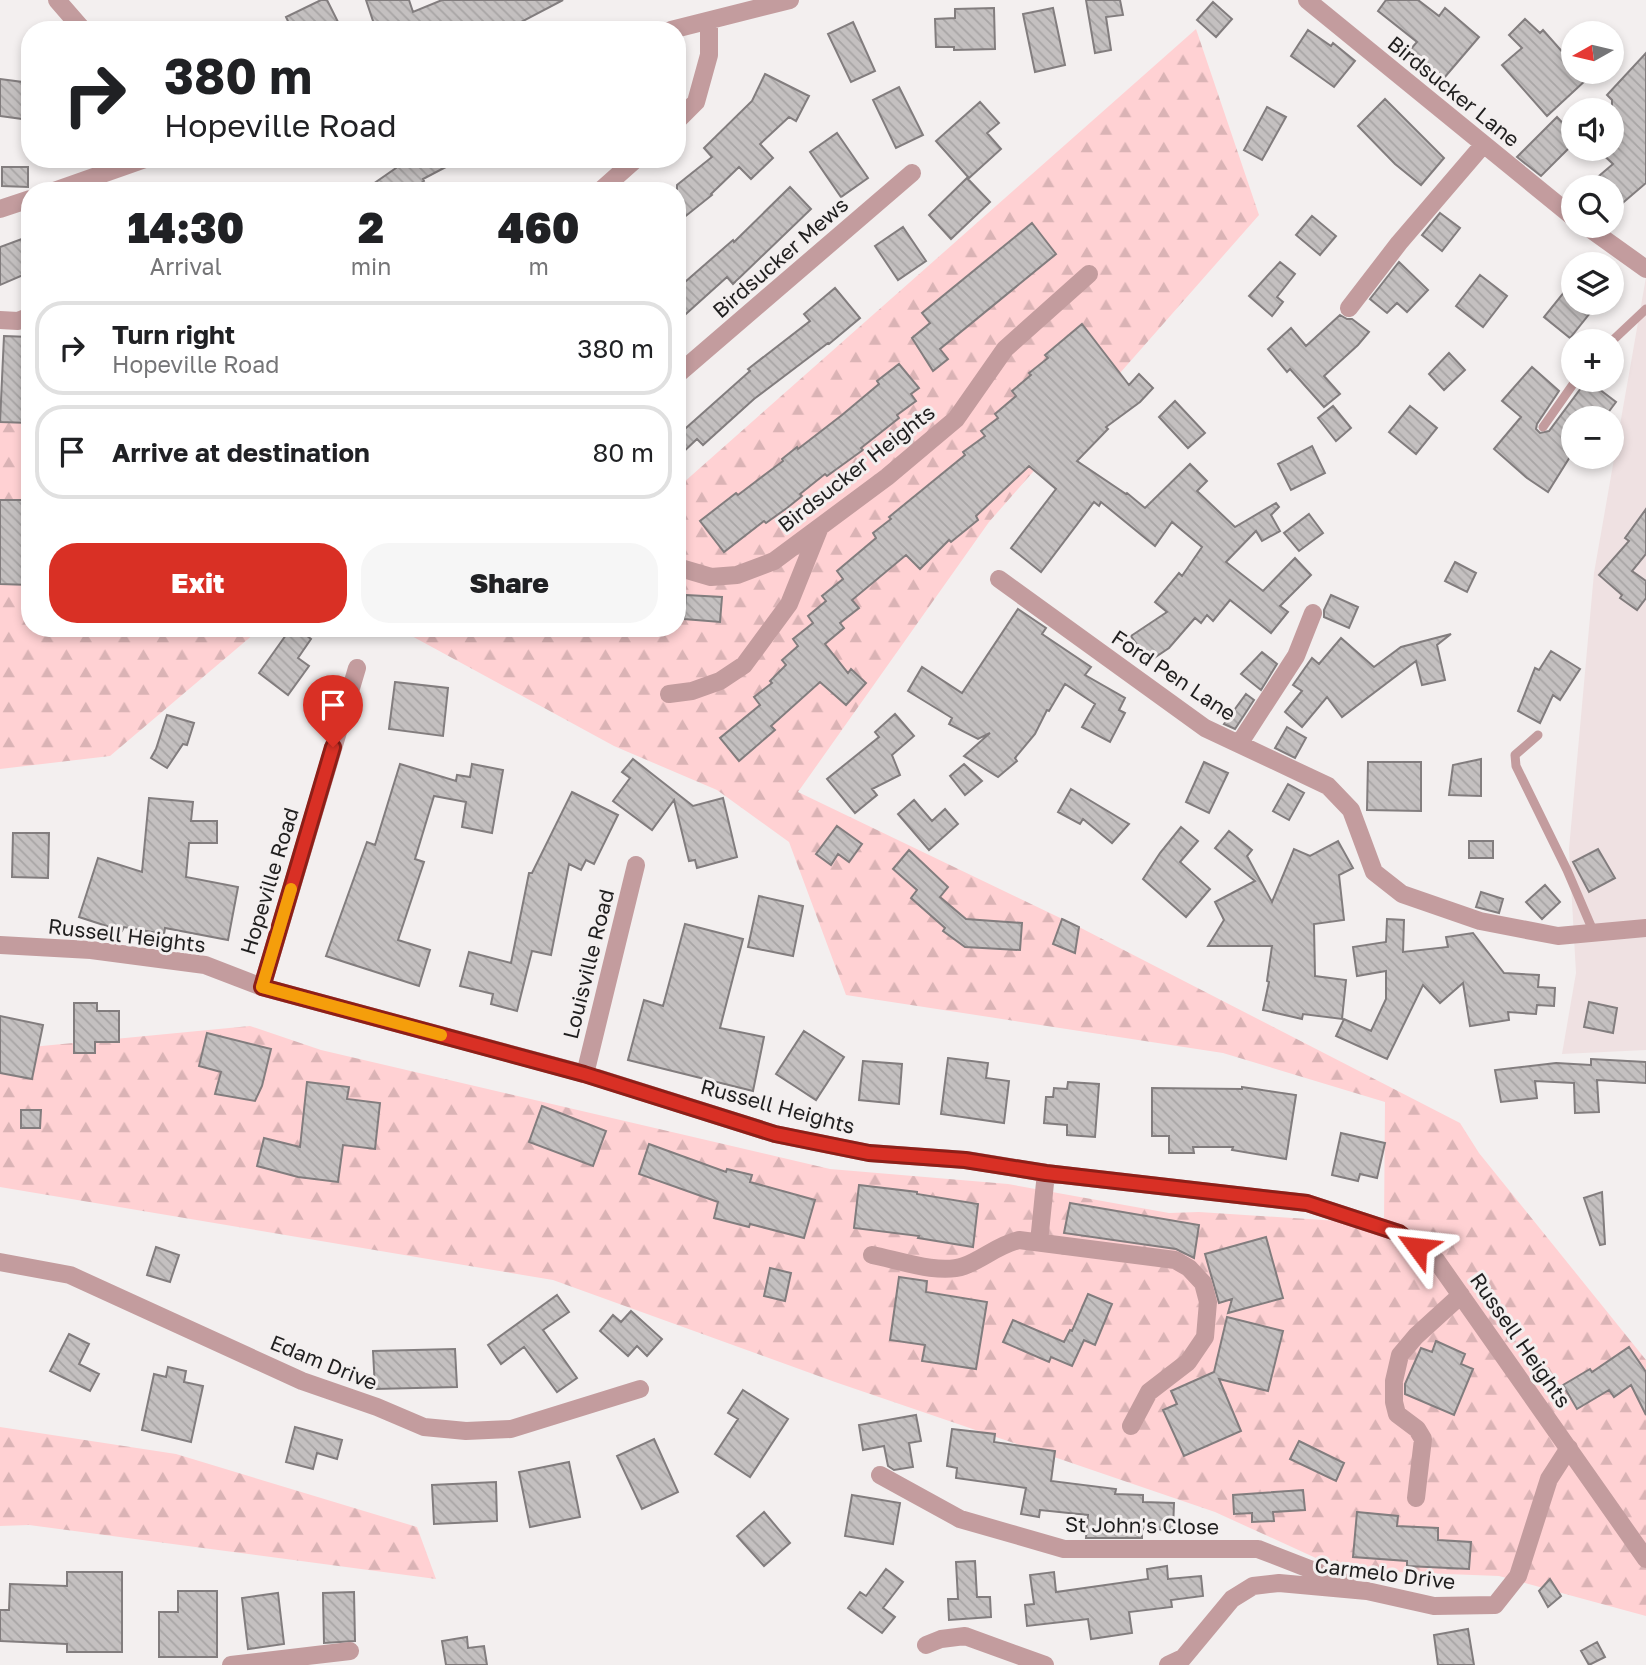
<!DOCTYPE html>
<meta charset="utf-8">
<style>
:root{--surface:#fff;--page:#f6f6f6;--text:#202124;--muted:#757577;--line:#e0e0e0;--accent:#d93025}
body{margin:0;font-family:"Golos Text",sans-serif;background:var(--page);color:var(--text);height:100vh;display:flex;flex-direction:column;font-size:26px;white-space:nowrap}
*{box-sizing:border-box;margin:0}
p{font-size:23px;color:var(--muted)}
.icon{flex:none;width:38px;height:38px;fill:none;stroke:currentColor;stroke-width:2;stroke-linecap:round;stroke-linejoin:round}
.map{position:relative;flex:1;overflow:hidden}
.side{position:absolute;left:21px;top:182px;width:665px;height:455px;display:flex;flex-direction:column;background:var(--surface);border-radius:28px;box-shadow:0 4px 10px #0003}
.side>*{flex:none}
.banner{position:absolute;left:21px;top:21px;width:665px;height:147px;border-radius:28px;box-shadow:0 4px 10px #0003;background:#fff;color:var(--text);overflow:hidden}
.needle{width:46px;rotate:262deg}
.fabs{position:absolute;left:1561px;top:21px;display:grid;gap:14px}
.fabs a{display:grid;place-items:center;width:63px;height:63px;border-radius:50%;background:var(--surface);box-shadow:0 4px 10px #0003;font-size:35px}
.pin{position:absolute;display:grid;place-items:center;width:60px;height:60px;color:#fff;margin:-72px -30px;border-radius:50% 50% 50% 0;rotate:-45deg;box-shadow:0 0 7px #0007}
.pin .icon{rotate:45deg}
.me{position:absolute;width:77px;margin:-38px;rotate:300deg;stroke-linejoin:round;filter:drop-shadow(0 0 5px #0008)}
.turn{display:flex;align-items:center;gap:24px;height:147px;padding:0 28px;font-size:32px}
.turn .icon{width:91px;height:91px;stroke-width:2.5}
.turn b{display:block;font-size:49px;line-height:60px}
.eta{display:flex;justify-content:space-evenly;align-items:center;height:119px;text-align:center}
.eta b{font-size:42px;font-weight:800;line-height:49px}
.action{display:flex;gap:14px;margin-top:auto;padding:14px 28px}
.action a{flex:1;height:80px;border-radius:28px;background:var(--accent);color:#fff;font-size:28px;font-weight:800;line-height:80px;text-align:center}
.action a+a{background:var(--page);color:var(--text)}
ul{padding:0;list-style:none}
li{display:flex;align-items:center;gap:21px;height:94px;margin:0 14px 10px;padding:0 14px;border:4px solid var(--line);border-radius:28px}
li div{flex:1}
li b{display:block;font-size:26px}
li em{font-style:normal}
.map>svg:first-child{display:block}
.built{fill:#efe1e2}
.forest{fill:url(#forest-firs)}
.building{fill:url(#building-back-hatch);stroke:#827d7e;stroke-width:2}
.lines{fill:none;stroke-linecap:round;stroke-linejoin:round}
.service{stroke:#c39c9e;stroke-width:9}
.minor{stroke:#c39c9e;stroke-width:18}
.route-casing{stroke:#8d1f18;stroke-width:18}
.route{stroke:#d93025;stroke-width:12}
.slow{stroke:#f59e0b;stroke-width:12}
.labels{text-anchor:middle;dominant-baseline:central;stroke-width:6;stroke-linejoin:round;paint-order:stroke}
.street-label{font-size:21px;fill:#201f1f;stroke:#f3efef}
</style>
<div class="map">
<svg width="1646" height="1665" viewBox="0 0 1646 1665">
<defs>
<pattern id="forest-firs" width="22" height="20" patternUnits="userSpaceOnUse" patternTransform="scale(1.75)"><rect width="22" height="20" fill="#ffd1d3"/><path d="M5 1l3.5 6h-7zM16 11l3.5 6h-7z" fill="#dab3b5"/></pattern>
<pattern id="building-back-hatch" width="6" height="6" patternUnits="userSpaceOnUse" patternTransform="scale(1.75)"><rect width="6" height="6" fill="#c4c0c0"/><path d="M-1 5l2 2M0 0l6 6M5-1l2 2" fill="none" stroke="#a8a5a5"/></pattern>
</defs>
<rect width="100%" height="100%" fill="#f3efef"/>
<!-- built -->
<path class="built" d="M1646,277V1050L1562,1054L1576,973L1569,849L1594,573Z"/>
<!-- forest -->
<path class="forest" d="M1196,29L1259,215L989,522L798,792L1079,927L1460,1123L1479,1153L1646,1360V1616L1499,1576L1342,1570L1215,1512L835,1382L553,1280L0,1187V1050L250,1026L321,1050L830,1169L1008,1184L1169,1213L1199,1212L1384,1224L1385,1102L1223,1053L846,995L789,842L717,790L614,746L397,628H677V485L683,483Z
M0,405L30,407V628H261L110,756L0,769Z
M0,1427L176,1454L417,1527L436,1579L29,1525L0,1526Z"/>
<!-- building -->
<path class="building" d="M321,0H327L342,30H292L286,17Z
M366,0H409L413,12L442,0H563L506,30H370L375,27Z
M1086,0H1120L1123,15L1106,17L1111,50L1095,53Z
M1386,0H1418L1439,16L1445,8L1479,37L1444,78L1410,50L1417,42L1378,11Z
M1213,2L1232,19L1216,37L1197,20Z
M994,8L995,49L954,50V47H936L935,19L955,18V9Z
M1053,8L1065,65L1035,72L1023,14Z
M1525,19L1540,33L1543,30L1573,64V72H1580L1587,79L1547,116L1502,65L1522,48L1509,35Z
M853,22L875,71L851,82L828,34Z
M1308,30L1331,46L1333,43L1355,61L1334,87L1291,56Z
M1646,53V183L1612,212V187H1586L1613,164L1597,149H1612V100L1607,95Z
M765,74L809,96L796,121L789,117L760,144L773,158L751,179L739,167L711,194L712,195L677,223V185L712,157L704,148L752,101Z
M0,79L30,83V120L0,116Z
M899,87L923,135L896,148L873,100Z
M1385,99L1444,158L1421,185L1395,164L1358,126Z
M980,102L999,123L987,133L1001,149L969,178L936,141Z
M1267,107L1286,117L1262,160L1244,150Z
M1557,117L1573,134V144L1541,176L1517,157Z
M837,133L868,178L841,197L810,152Z
M409,159H461L423,179L424,181L410,191H363Z
M2,167H28V187L2,186Z
M967,178L990,202L951,239L929,215Z
M790,187L811,209L733,284L727,277L677,322V289L733,240L734,242Z
M1440,213L1460,228L1442,251L1422,235Z
M1312,216L1336,236L1320,255L1296,235Z
M1032,223L1056,254L940,349L948,359L933,371L912,338L930,323L922,313Z
M903,227L926,261L898,280L875,246Z
M30,236V272L0,285V247Z
M1280,262L1295,274L1277,297L1283,302L1272,316L1249,296Z
M1399,262L1428,290L1407,312L1397,303L1387,313L1370,299Z
M1480,275L1507,296L1483,327L1456,306Z
M1573,281V303H1598L1570,338L1544,317Z
M835,288L860,318L829,344L828,343L754,399L703,445L697,439L677,458V436L750,371L748,369L810,321L804,314Z
M1340,315L1347,319H1352L1369,332L1358,345L1324,376L1340,394L1324,407L1290,369L1287,372L1268,349L1291,328L1306,346Z
M1082,324L1129,385L1139,374L1153,388L1140,402L1106,427L1108,429L1077,461L1126,494L1127,493L1145,508L1190,464L1207,481L1197,491L1235,527L1276,503L1279,507L1271,515L1280,531L1262,541L1256,531L1226,562L1263,591L1295,558L1311,575L1280,606L1288,612L1271,633L1230,600L1213,621L1207,615L1201,623L1195,618L1169,648L1148,662L1131,636L1167,612L1155,602L1179,573L1182,576L1202,547L1172,522L1155,546L1101,502L1099,506L1094,502L1041,572L1011,548L1056,489L1029,466L976,516L978,520L951,542L949,540L920,569L906,555L852,600L859,608L840,623L844,628L825,644L848,673L851,669L866,683L846,705L820,682L771,726L775,730L739,761L720,738L760,705L754,697L772,683L770,681L786,665L782,660L798,646L793,639L813,623L808,616L826,601L822,596L843,579L837,571L876,538L873,533L891,519L889,517L965,455L963,452L985,436L981,431L998,418L995,414L1016,396L1012,391L1031,375L1029,373L1048,358L1045,355Z
M4,336L30,337V423L0,422Z
M1449,353L1465,370L1444,390L1429,374Z
M899,364L919,388L911,394L916,401L897,415L899,418L861,448L863,450L827,476L825,474L800,494L802,496L787,508L766,523L764,521L724,552L700,521L736,493L738,495L783,461L782,459L797,447L798,449L842,415L879,384L877,381Z
M1532,367L1559,391L1537,424L1536,429L1540,433L1549,431L1587,380L1616,402L1604,418H1573V452L1548,492L1527,478L1494,449L1521,417L1502,401Z
M1175,401L1205,433L1188,448L1159,417Z
M1333,406L1351,428L1336,441L1318,418Z
M1410,406L1437,428L1416,454L1389,432Z
M1312,446L1325,473L1291,490L1278,464Z
M0,500H30V585L0,584Z
M1646,509V554L1632,571L1646,581V598L1637,610L1620,598L1622,595L1599,575L1629,541L1625,538Z
M1309,514L1323,533L1299,551L1284,533Z
M1455,562L1476,573L1467,592L1445,581Z
M686,595L722,597L720,622L684,619Z
M1331,595L1358,607L1349,628L1324,617V610Z
M1018,609L1046,628L1042,634L1091,667L1085,675L1125,698L1119,710L1125,713L1110,742L1082,727L1095,704L1065,684L1049,711L1047,710L1035,734L1015,758L1017,761L998,777L964,756L990,733L978,739L949,724L952,718L908,691L922,667L962,693Z
M291,628H297L311,639L298,658L309,666L288,695L259,673Z
M1451,634L1437,645L1445,680L1422,685L1416,661L1342,717L1327,697L1302,727L1285,712L1302,691L1293,685L1312,658L1319,664L1341,638L1374,667L1401,647Z
M1551,651L1580,669L1560,700L1553,695L1540,723L1518,711L1535,668L1539,670Z
M1262,652L1277,664L1261,690L1241,674Z
M395,682L448,688L443,736L389,729Z
M1246,694L1254,700L1235,729L1224,724Z
M895,714L914,736L892,755L900,775L872,789L877,795L855,813L827,779L879,737L875,732Z
M167,715L194,723L187,745L183,744L167,768L151,758L156,749Z
M1287,727L1306,738L1295,758L1275,748Z
M633,759L693,806L723,798L737,857L697,868L695,860L689,861L674,800L652,830L613,801L630,778L622,772Z
M1481,759V796L1449,795L1453,765Z
M1204,762L1228,773L1209,813L1186,802Z
M1368,762H1421V811L1367,810Z
M400,764L456,781L457,775L470,777L472,764L503,770L492,833L462,827L466,802L434,796L415,859L424,862L398,940L430,950L419,986L326,956L367,842L375,845Z
M964,764L982,781L965,795L950,776Z
M1288,784L1304,793L1289,820L1273,811Z
M1071,789L1129,824L1112,843L1083,819L1080,824L1058,812Z
M572,792L618,815L594,864L586,860L581,870L569,864L551,955L532,951L517,1011L491,1004L493,994L460,986L469,952L511,963L529,873H532Z
M149,798L193,802L191,821H217V843H189L186,877L238,887L228,940L165,928L164,934L124,927L122,931L79,917L98,858L142,872Z
M914,800L932,821L945,809L958,824L929,850L898,814Z
M837,826L862,844L849,862L838,854L831,865L816,854Z
M1181,827L1198,841L1180,862L1210,889L1186,917L1143,879L1160,853Z
M1229,831L1252,850L1247,856L1272,902L1294,849L1310,856L1338,841L1353,868L1339,875L1344,920L1314,924L1315,976L1346,980L1342,1019L1303,1014L1302,1019L1263,1010L1269,982L1267,981L1272,946H1208L1224,920L1215,902L1255,881L1215,848Z
M13,833H49L48,878L12,877Z
M1469,841H1493V858H1469Z
M1598,849L1615,878L1589,892L1573,862Z
M909,850L948,887L940,897L966,919L1022,923L1020,950L965,947L943,931L945,928L911,898L917,890L893,869Z
M1545,885L1560,902L1542,919L1526,902Z
M1481,892L1503,899L1499,913L1476,907Z
M759,896L803,906L793,956L748,947Z
M1062,919L1079,927L1075,953L1053,944Z
M1387,919L1404,920L1403,952L1448,947L1446,937L1473,933L1504,973L1539,975L1538,987L1555,988L1554,1006L1537,1005L1536,1014L1508,1012L1509,1020L1470,1026L1463,983L1440,1003L1423,985L1387,1059L1336,1036L1344,1019L1371,1031L1386,999V971L1357,976L1353,947L1386,942Z
M685,924L743,939L720,1028L764,1037L753,1091L628,1060L644,1000L663,1006Z
M1589,1002L1617,1008L1613,1033L1584,1027Z
M74,1003H97V1011H119V1042H95V1053H74Z
M0,1016L43,1025L32,1079L0,1073Z
M804,1031L844,1057L816,1100L776,1074Z
M207,1033L271,1049L262,1086L255,1101L215,1094L221,1072L199,1066Z
M948,1058L988,1063L986,1078L1009,1081L1004,1123L941,1114Z
M1591,1059L1646,1062V1083L1597,1080L1599,1112L1575,1113L1574,1083L1535,1081L1537,1098L1501,1102L1495,1070L1556,1063L1591,1065Z
M863,1061L902,1064L899,1104L859,1100Z
M307,1082L349,1087L347,1099L380,1103L375,1149L343,1145L338,1182L298,1177L257,1166L264,1138L300,1147Z
M1068,1082L1099,1084L1095,1137L1067,1135V1125L1044,1123L1046,1097H1053L1054,1088L1067,1089Z
M1242,1087L1296,1095L1286,1159L1232,1150L1233,1147H1193L1194,1153H1169V1136H1152V1088L1242,1089Z
M542,1106L606,1131L593,1166L529,1142Z
M21,1110H41L40,1128H21Z
M1341,1133L1385,1143L1377,1178L1360,1174L1358,1181L1332,1175Z
M649,1144L726,1172L727,1169L752,1175L750,1182L815,1200L804,1238L750,1224L749,1227L714,1218L718,1202L639,1174Z
M859,1185L917,1192V1194L978,1204L973,1247L918,1238L919,1236L854,1228Z
M1602,1192L1605,1244L1600,1245L1584,1198Z
M1070,1203L1199,1225L1194,1258L1176,1249L1064,1233Z
M1266,1237L1283,1298L1228,1313L1232,1299L1219,1303L1205,1254Z
M156,1247L179,1255L170,1282L147,1275Z
M770,1268L791,1273L785,1301L764,1296Z
M899,1277L927,1281L926,1292L987,1302L976,1369L922,1361L925,1345L890,1340Z
M1088,1294L1112,1304L1095,1345L1084,1340L1072,1366L1051,1357L1049,1362L1003,1342L1013,1320L1064,1342L1070,1330L1072,1331Z
M557,1295L569,1312L543,1330L577,1378L557,1392L524,1347L501,1364L488,1345Z
M631,1311L662,1339L647,1356L637,1346L628,1356L600,1331L613,1315L621,1322Z
M1227,1317L1283,1331L1268,1391L1219,1379L1241,1431L1184,1456L1163,1410L1177,1404L1171,1391L1214,1372Z
M69,1334L89,1344L79,1364L99,1374L90,1391L50,1371Z
M1436,1341L1465,1354L1461,1364L1473,1369L1454,1415L1405,1394V1384L1421,1348L1432,1352Z
M1629,1347L1646,1372V1415L1631,1385L1614,1397L1609,1390L1577,1409L1563,1385L1590,1369L1592,1372Z
M455,1349L457,1387L375,1389L373,1351Z
M168,1367L186,1371L184,1382L203,1386L191,1442L142,1430L154,1374L166,1377Z
M743,1390L788,1419L750,1477L715,1454L738,1419L728,1413Z
M916,1415L921,1441L909,1443L913,1467L894,1470L888,1466L884,1446L863,1450L859,1425Z
M295,1427L342,1440L337,1459L317,1453L313,1469L286,1462Z
M952,1429L995,1434L994,1442L1055,1451L1051,1481L1116,1489L1115,1494L1143,1495V1502L1174,1503L1173,1530L1142,1529V1538H1086L1088,1515L1040,1510L1039,1517L1021,1514L1026,1488L956,1478L957,1468L947,1466Z
M654,1439L678,1492L642,1509L617,1456Z
M1299,1441L1344,1463L1336,1481L1290,1459Z
M569,1462L580,1517L530,1527L519,1472Z
M496,1482L497,1521L434,1524L432,1485Z
M1303,1490L1305,1510L1273,1512L1274,1521L1252,1522V1513L1234,1514L1233,1495Z
M852,1495L900,1503L893,1544L845,1536Z
M764,1512L790,1543L764,1566L737,1536Z
M1357,1512L1398,1516L1397,1526L1438,1528V1540L1471,1542L1469,1569L1407,1566V1561L1353,1557Z
M975,1561L977,1597H990L991,1617L949,1620L948,1599H958L956,1562Z
M1167,1566L1168,1579L1201,1576L1203,1596L1171,1600L1172,1607L1129,1612L1132,1633L1091,1639L1088,1619L1027,1626L1025,1605L1034,1604L1030,1575L1054,1572L1056,1592L1148,1579L1147,1569Z
M886,1569L903,1582L883,1608L895,1617L882,1633L848,1608L860,1592L866,1596Z
M67,1572H122V1652H67V1644L0,1641V1610H9L10,1584L67,1586Z
M1550,1579L1561,1596L1548,1607L1539,1591Z
M178,1591H217V1657H159V1612H178Z
M354,1592L355,1641L324,1643L323,1593Z
M278,1593L284,1644L248,1649L242,1598Z
M1468,1629L1474,1665H1438L1434,1635Z
M467,1637L468,1648L484,1646L487,1665H446L442,1641Z
M1597,1642L1605,1657L1589,1665L1581,1651Z"/>
<g class="lines">
<!-- service -->
<path class="service" d="M1612,341L1646,309
M1543,427L1576,380
M1538,735L1515,755L1516,766L1567,870L1594,933"/>
<!-- minor -->
<path class="minor" d="M57,0L83,30
M1307,0L1573,217
M671,30L790,0
M677,121L696,102L709,55V22
M54,191L145,159
M600,191L636,159
M0,209L30,199
M1586,226L1646,269
M1349,308L1399,243L1483,145
M0,320L18,321L30,316
M677,375L912,173
M677,567L711,577L737,575L774,561L887,477L956,419L1005,349L1089,274
M999,579L1205,728L1328,786L1351,810L1374,872L1402,894L1480,921L1558,936L1646,928
M669,694L692,691L720,681L744,665L789,604L820,527
M1239,744L1296,656L1313,613
M0,945L91,950L205,965L262,987L585,1074L775,1134L869,1153L966,1160L1046,1173L1307,1203L1399,1233L1436,1260L1646,1559
M262,987L357,668
M585,1074L636,865
M1039,1242L1046,1173
M872,1255C898,1260 939,1275 964,1266C983,1259 998,1245 1019,1240L1175,1260L1189,1268L1203,1283L1208,1302L1205,1337L1188,1362L1149,1392L1131,1426
M0,1262L70,1275L302,1381L377,1407L424,1427L466,1431L511,1429L640,1389
M880,1475L960,1519L1064,1549H1258L1348,1584
M1416,1498L1423,1439L1417,1429L1397,1414L1394,1402V1381L1400,1355L1416,1336L1461,1295
M926,1645L941,1639L965,1636L1045,1665
M231,1665L350,1651
M1168,1665L1183,1658L1232,1599L1253,1586L1279,1583L1367,1591L1434,1606L1495,1605L1518,1576L1549,1479L1569,1448"/>
</g>
<g class="lines">
<defs>
<path id="route" d="M333,747L262,987L584,1074L775,1134L869,1153L965,1160L1046,1173L1307,1203L1399,1233L1417,1247"/>
</defs>
<!-- route casing -->
<use href="#route" class="route-casing"/>
<!-- route -->
<use href="#route" class="route"/>
<!-- slow -->
<path class="slow" d="M291,889L262,987L441,1035"/>
</g>
<g class="labels">
<!-- street labels -->
<g class="street-label">
<text transform="translate(1454 91) rotate(39)">Birdsucker Lane</text>
<text transform="translate(780 257) rotate(-41)">Birdsucker Mews</text>
<text transform="translate(856 468) rotate(-38)">Birdsucker Heights</text>
<text transform="translate(1174 675) rotate(34)">Ford Pen Lane</text>
<text transform="translate(269 881) rotate(-73)">Hopeville Road</text>
<text transform="translate(127 935) rotate(7)">Russell Heights</text>
<text transform="translate(588 964) rotate(-76)">Louisville Road</text>
<text transform="translate(778 1106) rotate(15)">Russell Heights</text>
<text transform="translate(1521 1340) rotate(55)">Russell Heights</text>
<text transform="translate(324 1362) rotate(22)">Edam Drive</text>
<text transform="translate(1142 1525) rotate(1)">St John's Close</text>
<text transform="translate(1385 1573) rotate(7)">Carmelo Drive</text>
</g>
</g>
</svg>
<div class="fabs">
<a><svg class="needle" viewBox="-14 -14 28 28"><path d="M0-13l5 13h-10z" fill="#e53935"/><path d="M0 13l5-13h-10z" fill="#757577"/></svg></a>
<a><svg class="icon" aria-label="sound" viewBox="0 0 24 24"><path d="M4 9h4l5-4v14l-5-4H4zM17 9q2 3 0 6"/></svg></a>
<a><svg class="icon" aria-label="search" viewBox="0 0 24 24"><circle cx="10" cy="10" r="6"/><path d="M15 15l6 6"/></svg></a>
<a><svg class="icon" aria-label="layers" viewBox="0 0 24 24"><path d="M12 4l9 5-9 5-9-5zM3 14l9 5 9-5"/></svg></a>
<a>+</a>
<a>−</a>
</div>
<div class="pin" style="left:333px;top:747px;background:#d93025"><svg class="icon" aria-label="arrive" viewBox="0 0 24 24"><path d="M6 21V4h12l-3 4 3 4H6"/></svg></div>
<svg class="me" style="left:1417px;top:1247px" viewBox="-20 -20 40 40"><path d="M0-17L14 15 0 8-14 15z" fill="#d93025" stroke="#fff" stroke-width="4"/></svg>
<div class="banner">
<div class="turn"><svg class="icon" aria-label="right" viewBox="0 0 24 24"><path d="M7 20v-9h11M14 6l5 5-5 5"/></svg><div><b>380 m</b>Hopeville Road</div></div>
</div>
<section class="side">
<div class="eta">
<div><b>14:30</b><p>Arrival</p></div>
<div><b>2</b><p>min</p></div>
<div><b>460</b><p>m</p></div>
</div>
<ul>
<li><svg class="icon" aria-label="right" viewBox="0 0 24 24"><path d="M7 20v-9h11M14 6l5 5-5 5"/></svg><div><b>Turn right</b><p>Hopeville Road</p></div><em>380 m</em></li>
<li><svg class="icon" aria-label="arrive" viewBox="0 0 24 24"><path d="M6 21V4h12l-3 4 3 4H6"/></svg><div><b>Arrive at destination</b></div><em>80 m</em></li>
</ul>
<div class="action"><a>Exit</a><a>Share</a></div>
</section>
</div>
